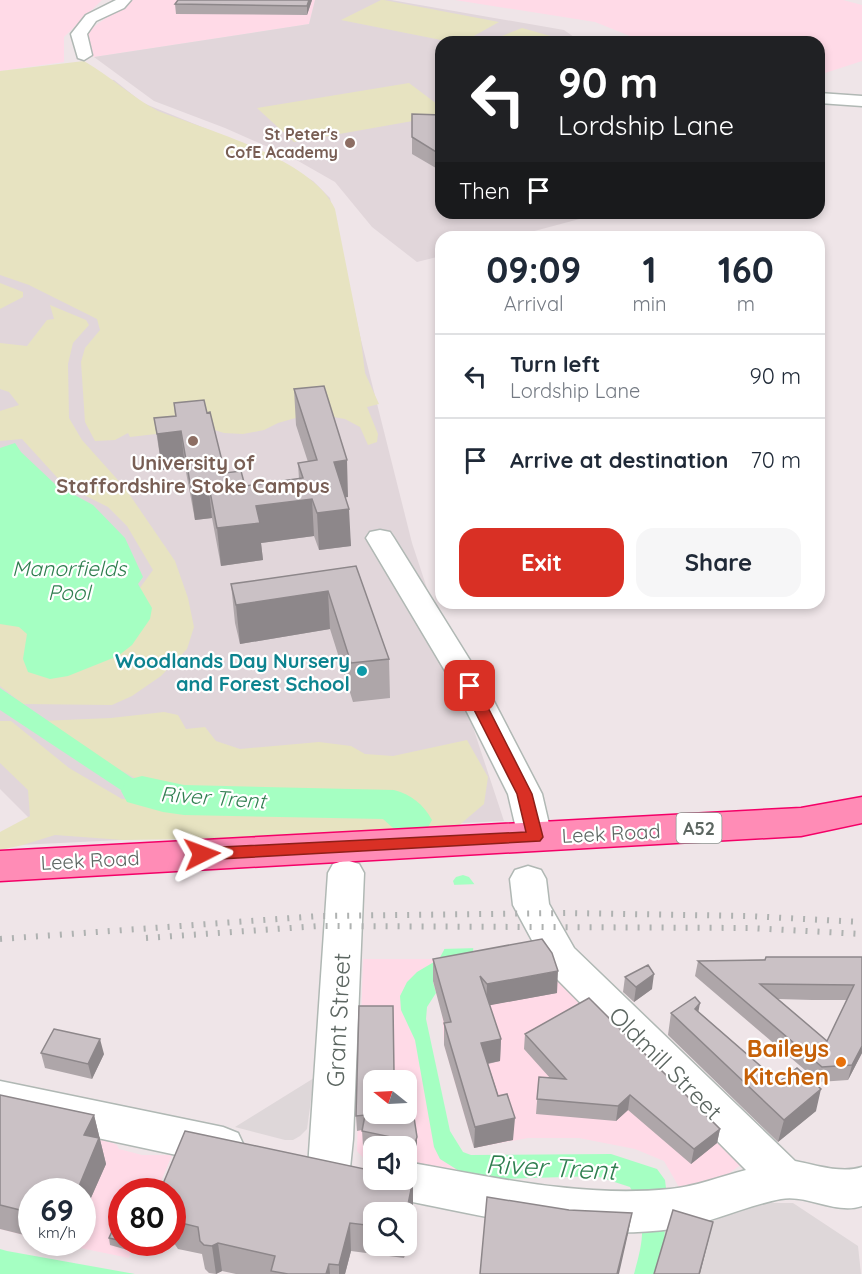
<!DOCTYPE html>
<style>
:root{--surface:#fff;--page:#f6f6f7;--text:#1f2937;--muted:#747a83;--line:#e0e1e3;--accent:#d93025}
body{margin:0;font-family:Quicksand,sans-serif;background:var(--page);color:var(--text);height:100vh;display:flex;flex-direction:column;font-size:22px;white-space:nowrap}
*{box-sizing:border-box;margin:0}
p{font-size:20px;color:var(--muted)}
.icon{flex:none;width:33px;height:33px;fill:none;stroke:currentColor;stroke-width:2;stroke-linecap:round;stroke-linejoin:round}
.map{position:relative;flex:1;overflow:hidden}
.drawer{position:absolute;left:435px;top:231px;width:390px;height:378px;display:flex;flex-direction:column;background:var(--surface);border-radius:18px;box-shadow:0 3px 9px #0003}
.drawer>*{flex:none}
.top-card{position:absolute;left:435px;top:36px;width:390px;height:183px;border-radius:18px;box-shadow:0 3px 9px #0003;background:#202124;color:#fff;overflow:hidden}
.needle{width:39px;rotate:288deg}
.tools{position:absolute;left:363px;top:1070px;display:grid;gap:12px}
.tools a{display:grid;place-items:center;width:54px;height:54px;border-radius:12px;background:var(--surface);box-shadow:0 3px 9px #0003;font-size:30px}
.speed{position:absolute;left:18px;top:1178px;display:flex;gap:12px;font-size:30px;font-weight:700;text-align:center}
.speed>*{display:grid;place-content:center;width:78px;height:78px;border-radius:50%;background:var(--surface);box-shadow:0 3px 9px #0003;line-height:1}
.speed small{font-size:15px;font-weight:400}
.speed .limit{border:9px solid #d22;background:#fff;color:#111}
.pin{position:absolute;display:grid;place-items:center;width:51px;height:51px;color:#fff;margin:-26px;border-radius:12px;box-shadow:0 3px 9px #0006}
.me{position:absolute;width:66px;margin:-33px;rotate:87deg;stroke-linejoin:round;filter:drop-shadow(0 0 4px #0008)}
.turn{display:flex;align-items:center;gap:21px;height:126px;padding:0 24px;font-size:27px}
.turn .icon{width:78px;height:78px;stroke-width:2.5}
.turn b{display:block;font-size:42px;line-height:51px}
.then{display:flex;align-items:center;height:57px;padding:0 24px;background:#0003;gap:12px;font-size:22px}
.eta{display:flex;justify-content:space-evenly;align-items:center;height:102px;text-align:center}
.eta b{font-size:36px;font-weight:700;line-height:42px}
.action{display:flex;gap:12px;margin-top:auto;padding:12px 24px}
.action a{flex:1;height:69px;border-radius:18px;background:var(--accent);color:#fff;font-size:24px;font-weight:700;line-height:69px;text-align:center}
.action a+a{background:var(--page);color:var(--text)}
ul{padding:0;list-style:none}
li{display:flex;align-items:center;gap:18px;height:84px;padding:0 24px;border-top:2px solid var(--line)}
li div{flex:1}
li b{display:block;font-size:22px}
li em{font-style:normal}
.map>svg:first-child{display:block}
.commercial{fill:#ffdae7;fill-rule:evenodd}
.industrial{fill:#ded7d9}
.education{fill:#e1d6da}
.green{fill:#e7e3c1}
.water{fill:#a5ffc2}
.pier{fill:#efe5e8}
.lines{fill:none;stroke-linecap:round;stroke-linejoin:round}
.river{fill:#a5ffc2;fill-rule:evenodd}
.minor-casing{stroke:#b0b8b4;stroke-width:3}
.highway-casing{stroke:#f40067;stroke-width:3}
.minor{fill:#fff;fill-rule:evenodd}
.highway{fill:#ff8cb6;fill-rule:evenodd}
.rail{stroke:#afb2b1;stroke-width:6;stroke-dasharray:2 10;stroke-linecap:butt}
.wall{fill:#aea6a9;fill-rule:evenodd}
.shaded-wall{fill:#8d878a}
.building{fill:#cac1c5;stroke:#8d878a;stroke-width:1.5;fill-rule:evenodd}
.route{fill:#d93025;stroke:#8d1f18;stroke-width:1.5}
.education-dot{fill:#8d6e63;stroke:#fff;stroke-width:2}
.culture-dot{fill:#0f9aa8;stroke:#fff;stroke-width:2}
.food-dot{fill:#e8710a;stroke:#fff;stroke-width:2}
.labels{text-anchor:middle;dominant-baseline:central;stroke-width:4.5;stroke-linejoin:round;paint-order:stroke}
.far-education-label{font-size:16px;font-weight:bold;fill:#785e54;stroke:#fff;text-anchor:end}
.shield{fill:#fff;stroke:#8d9490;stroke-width:1.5}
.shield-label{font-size:18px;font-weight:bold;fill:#5c6661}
.education-label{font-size:20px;font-weight:bold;fill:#785e54;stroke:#fff}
.culture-label{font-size:20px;font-weight:bold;fill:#0d838f;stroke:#fff;text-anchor:end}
.street-label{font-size:20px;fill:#5c6661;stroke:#fff}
.water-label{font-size:21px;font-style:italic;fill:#2f7e4f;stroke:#fff}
.near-street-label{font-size:24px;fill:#5c6661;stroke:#fff}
.near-food-label{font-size:24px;font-weight:bold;fill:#c56008;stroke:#fff;text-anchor:end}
.near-water-label{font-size:26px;font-style:italic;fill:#2f7e4f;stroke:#fff}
</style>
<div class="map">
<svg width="862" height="1274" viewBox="0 0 862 1274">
<rect width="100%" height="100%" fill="#efe5e8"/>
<!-- commercial -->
<path class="commercial" d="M0,0H102L64,37V62L0,71Z
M130,0H315L309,24L94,57L85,50L83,35Z
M455,0H843L862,5V61L819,75V42H645L595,22Z
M542,955L742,1164L709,1188L683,1194L664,1161L635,1149L579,1138H528L474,1148L444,1045L442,1014L433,981Z
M363,959H439L401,1010L415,1040L422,1078L464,1174L407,1169L406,1146H374L373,1162L366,1161L357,1151ZM374,1080H406V1113H374Z
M0,1121L101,1138L117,1145L119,1149L142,1155H172L157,1191H122V1242L131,1251L129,1258L51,1242H82V1191H32L31,1237L0,1229Z"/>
<!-- industrial -->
<path class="industrial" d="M314,1078L307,1129L300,1136L293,1140H285L235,1127Z
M765,1203H793L858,1246L861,1274H656L664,1244L665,1231L704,1225L743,1207Z"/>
<!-- education -->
<path class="education" d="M315,0H391L564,30L581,42H441V213H602L512,237H441V256L417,262L372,227L335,182L293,158L225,128L154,101L94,57L309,24Z
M0,72L114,80L143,103L266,153L313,181L330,198L361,340L412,543L504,821L0,846L32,821L0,789Z"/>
<!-- green -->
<path class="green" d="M381,0H384L499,22L463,42H451L341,20Z
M522,28L572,42H487Z
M84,61C110,76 132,97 158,111C207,130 313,159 335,209L361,340L365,373L379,404L367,407L378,434L377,442L368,445L360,427L345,419L322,415L299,417L278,423L264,430L243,434L224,433L208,428L130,437L128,433L115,440L95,441L85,422L81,362L85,348L100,330L97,319L29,285L0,275V71Z
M409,83L441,107V116L294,142L257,108Z
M0,283L23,292V297L0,309Z
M50,305L86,320L89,325L73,343L68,364L69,418L82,440L125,488L175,561L188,598L194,627L187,649L161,676L132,696L112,705L23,704L0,686V613L117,619L153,570L127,526L108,507L64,485L22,439L0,441V411L19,405L9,392L0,389V343L27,346L47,320L54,319Z
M164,712L178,715L186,729L205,727L216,741L240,749L319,742L351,746L365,754L393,756L467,740L488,777L484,804L457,827L249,838L123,840L55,835L23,845L0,850V832L30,816L28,790L0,763V721H11L69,768L122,799L337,805L378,811L390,814L399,820H411L416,811L406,800L387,796L231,793L169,789L146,784L105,762L40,721L111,718Z"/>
<!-- water -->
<path class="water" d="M15,443L21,452L56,485L93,505L125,538L143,577L138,584L152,608L150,619L132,645L118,656L68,676L50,679L28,672L23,659L27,634L19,627L0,624V448Z
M0,688L135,780L166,790L190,791L197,809C172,808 151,805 127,794L0,710Z
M463,875L469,877L475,885L473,956L433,982L436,993L427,1007L426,1019L450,1131L463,1152L471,1155L611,1154L657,1169L665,1180L667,1197L664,1244L656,1274H634C644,1238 647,1222 630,1187L596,1176L498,1179L464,1174L440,1159L434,1147L415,1040L401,1010L400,996L407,982L417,972L439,959L444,950L456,890L453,881L456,877Z
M0,1249L7,1251L135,1274H0Z"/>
<!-- pier -->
<path class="pier" d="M478,884V948L441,949L453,890L451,885Z"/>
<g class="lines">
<!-- river -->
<path class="river" d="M142,776L184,785L394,790C412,795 423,804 432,820L426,831C405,837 399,834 383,819L184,815L163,812L127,802L121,791L127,780Z"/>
<defs>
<path id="minor" d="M116,0H131L124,8L96,21L87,34L92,55L84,60L78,58L71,34L86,15Z
M819,93L862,96V106L819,103Z
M380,530L390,532L394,538L486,686L542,794L552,837L547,846L535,850L523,846L518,837L508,794L454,686L366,538L370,532Z
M346,860L359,864L364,873L353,1139L350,1168L344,1182L329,1187L314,1182L308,1168L328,873L333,864Z
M528,866L541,870L546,879L549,904L574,948L795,1161C816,1165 842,1174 862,1167V1206C836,1215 807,1194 781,1199C744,1206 709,1224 672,1229C579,1242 483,1215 392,1198L377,1193L371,1179L374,1173V1179H406V1162C493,1177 582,1198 670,1189C695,1187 722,1176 746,1170L548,970L513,905L510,879L515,870Z
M0,1081L223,1127L238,1133L244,1146L238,1159L223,1165L0,1117Z"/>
<path id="highway" d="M862,797V823L801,836L0,881V851L801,808Z"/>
</defs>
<!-- minor casing -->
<use href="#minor" class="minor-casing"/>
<!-- highway casing -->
<use href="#highway" class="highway-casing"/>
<!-- minor -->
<use href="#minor" class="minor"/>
<!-- highway -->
<use href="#highway" class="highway"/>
<!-- rail -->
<path class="rail" d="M146,938L319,926L750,928L862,934
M0,939L319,916L566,913L748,916L862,922"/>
</g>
<!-- wall -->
<path class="wall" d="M312,0L307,15L176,14L175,4Z
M412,114L441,115V171L412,154Z
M294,389L348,497H345L351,546L319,550L314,536L261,543L263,560L221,566L212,518L195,520L185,467L162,470L154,418L175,416L174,403L207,413L225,473L245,486L299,479L298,463L308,462L296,425Z
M356,566L389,659L390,698L353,702L330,629L240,644L235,623L231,584Z
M862,957V1053L848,1080L819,1082L695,976L698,961ZM778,999L812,1000H847L827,1041Z
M433,959L557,993L489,1005L501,1039L500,1061L488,1064L513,1140L474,1148L444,1045V1023L433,981Z
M625,977L652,989L634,1002L623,992Z
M699,1012L779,1082L816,1111L778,1142L668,1035L671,1013Z
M525,1034L720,1129L717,1143L691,1164L628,1110L616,1121L536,1114L539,1077L550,1078L524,1049Z
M41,1053L104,1054L92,1079L45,1068Z
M394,1072L417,1152L414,1161L406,1160V1146H374V1148L363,1146L362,1130L357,1131L356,1116Z
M0,1095L94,1115L106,1164L82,1218V1191H32V1237L0,1229Z
M413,1180V1208L406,1212H374V1245H406L404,1258L351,1251L345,1274H236L222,1271L216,1274L209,1273L205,1269L202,1254L178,1249L172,1240V1191Z
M122,1214V1242H135L131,1251L110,1245L109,1238Z
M51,1242H72L70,1247Z"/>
<!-- shaded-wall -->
<path class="shaded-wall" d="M309,0H312L307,15V6Z
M181,431L185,467L162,470L157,434Z
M347,460L348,497L336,499L334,462Z
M208,481L212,518L195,520L190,483Z
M312,499L314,536L261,543L263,560L221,566L217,528L256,506Z
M349,509L351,546L319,550L317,513Z
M328,591L330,629L240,644L236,605Z
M558,971L557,993L486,1006L487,984Z
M654,974L652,989L634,1002L636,987Z
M700,1003L696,1025L695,1009Z
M100,1039L104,1054L92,1079L88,1064Z
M501,1039L500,1061L480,1065L481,1043Z
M862,1046V1053L848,1080L852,1065Z
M821,1089L816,1111L778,1142L784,1120Z
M630,1095L628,1110L616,1121L618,1106Z
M94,1115L106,1164L82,1218V1191H77L84,1135Z
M515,1118L513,1140L474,1148L475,1127Z
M720,1129L717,1143L691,1164L694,1149Z
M417,1137V1152L414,1161V1146Z
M413,1180V1208L406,1245V1214Z
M632,1213L628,1234L619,1274H617Z
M713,1222L700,1274H699Z
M350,1223L351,1251L345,1274H339V1265Z
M130,1242H135L131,1251L130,1244Z
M218,1243L222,1271L216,1274L212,1246Z
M404,1245H406L404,1258Z
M329,1264L330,1274H326Z"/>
<!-- building -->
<path class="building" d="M178,0H309L307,6L175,4Z
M412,114L441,115V155L412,137Z
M324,386L347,460L334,462L349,509L317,513L312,499L256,506L260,523L217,528L208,481L190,483L181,431L157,434L154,418L176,416L174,403L204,400L207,413L210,412L225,473L241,471L245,486L303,478L298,463L317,460L294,389Z
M356,566L389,659L351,663L328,591L236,605L231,584Z
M542,939L552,953L558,971L487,984L480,976L501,1039L481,1043L498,1096L507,1094L515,1118L475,1127L444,1023L451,1022L433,959Z
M766,957H862V1046L852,1065L822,1067L698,961L765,960ZM760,984L854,985L827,1041Z
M648,965L654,974L636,987L625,977Z
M695,997L700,1003L695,1009L779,1082L797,1068L821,1089L784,1120L671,1013Z
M589,998L720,1129L694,1149L630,1095L618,1106L537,1099L539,1077L566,1079L525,1034Z
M359,1006H393L394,1072H407L417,1137L414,1146L396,1144V1138L362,1131L365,1115L356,1116ZM374,1080H406V1113H374Z
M54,1029L100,1039L88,1064L41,1053Z
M0,1095L94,1115L84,1135L99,1138L77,1191H32V1213L0,1205Z
M185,1131L374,1171V1179L406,1178L413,1180L406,1214V1212H374V1226L350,1223L339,1265L329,1264L326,1274H288L271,1271L275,1256L218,1243L212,1246L204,1245L200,1241L198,1227L173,1221L172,1191H160Z
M487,1197L569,1210L632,1213L617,1274H480Z
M673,1210L713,1222L699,1274H654Z
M120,1214H122V1241L109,1238Z"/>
<!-- route -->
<path class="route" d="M470,682L477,686L532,794L543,837L540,841L202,860L197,858L194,854L197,850L202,848L526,832L517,794L462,686Z"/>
<!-- markers -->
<g class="education-dot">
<circle cx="350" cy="143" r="6"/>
<circle cx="193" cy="441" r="6"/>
</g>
<circle class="culture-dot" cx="362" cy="671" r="6"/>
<circle class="food-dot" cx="841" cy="1062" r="6"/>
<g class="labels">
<!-- far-education labels -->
<g class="far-education-label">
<text x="338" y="134">St Peter's<tspan x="338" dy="18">CofE Academy</tspan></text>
</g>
<!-- shield labels -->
<rect class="shield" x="676.5" y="813" width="45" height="30" rx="4.5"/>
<g class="shield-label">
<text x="699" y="828">A52</text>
</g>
<!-- education labels -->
<g class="education-label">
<text x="193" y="462">University of<tspan x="193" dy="23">Staffordshire Stoke Campus</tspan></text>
</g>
<!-- culture labels -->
<g class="culture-label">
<text x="350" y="660">Woodlands Day Nursery<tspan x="350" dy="23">and Forest School</tspan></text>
</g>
<!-- street labels -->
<g class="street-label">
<text transform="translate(611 833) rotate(-3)">Leek Road</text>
<text transform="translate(90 860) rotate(-3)">Leek Road</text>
</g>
<!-- water labels -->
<g class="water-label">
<text x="69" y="568">Manorfields<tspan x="69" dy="24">Pool</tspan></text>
<text transform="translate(213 797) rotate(4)">River Trent</text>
</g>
<!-- near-street labels -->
<g class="near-street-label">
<text transform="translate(338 1020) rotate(-87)">Grant Street</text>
<text transform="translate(666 1063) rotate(45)">Oldmill Street</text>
</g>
<!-- near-food labels -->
<g class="near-food-label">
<text x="829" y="1048">Baileys<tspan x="829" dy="28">Kitchen</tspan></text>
</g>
<!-- near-water labels -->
<g class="near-water-label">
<text transform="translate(551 1167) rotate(3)">River Trent</text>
</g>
</g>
</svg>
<div class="tools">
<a><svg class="needle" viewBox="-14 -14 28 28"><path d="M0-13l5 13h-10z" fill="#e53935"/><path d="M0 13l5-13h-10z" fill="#747a83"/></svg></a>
<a><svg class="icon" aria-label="sound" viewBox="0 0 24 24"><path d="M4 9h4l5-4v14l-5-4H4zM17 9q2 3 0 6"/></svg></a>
<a><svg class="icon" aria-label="search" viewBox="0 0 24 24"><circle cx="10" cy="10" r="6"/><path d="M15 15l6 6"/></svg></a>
</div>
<div class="speed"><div>69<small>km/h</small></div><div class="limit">80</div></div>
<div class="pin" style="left:470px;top:686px;background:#d93025"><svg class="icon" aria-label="arrive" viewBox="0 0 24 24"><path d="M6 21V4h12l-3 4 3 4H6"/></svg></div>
<svg class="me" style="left:202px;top:854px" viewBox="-20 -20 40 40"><path d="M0-17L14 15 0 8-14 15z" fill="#d93025" stroke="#fff" stroke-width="4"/></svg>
<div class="top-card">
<div class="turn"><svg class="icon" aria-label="left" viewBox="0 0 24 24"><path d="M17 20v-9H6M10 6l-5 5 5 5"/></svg><div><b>90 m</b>Lordship Lane</div></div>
<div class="then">Then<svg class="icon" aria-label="arrive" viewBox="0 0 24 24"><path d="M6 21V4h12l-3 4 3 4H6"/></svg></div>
</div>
<section class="drawer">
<div class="eta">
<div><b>09:09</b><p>Arrival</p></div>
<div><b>1</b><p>min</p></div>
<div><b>160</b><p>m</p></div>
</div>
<ul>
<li><svg class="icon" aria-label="left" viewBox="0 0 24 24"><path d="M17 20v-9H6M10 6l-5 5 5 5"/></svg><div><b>Turn left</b><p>Lordship Lane</p></div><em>90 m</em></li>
<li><svg class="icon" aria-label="arrive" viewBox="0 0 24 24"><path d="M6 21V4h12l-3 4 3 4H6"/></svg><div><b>Arrive at destination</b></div><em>70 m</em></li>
</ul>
<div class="action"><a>Exit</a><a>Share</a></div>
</section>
</div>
